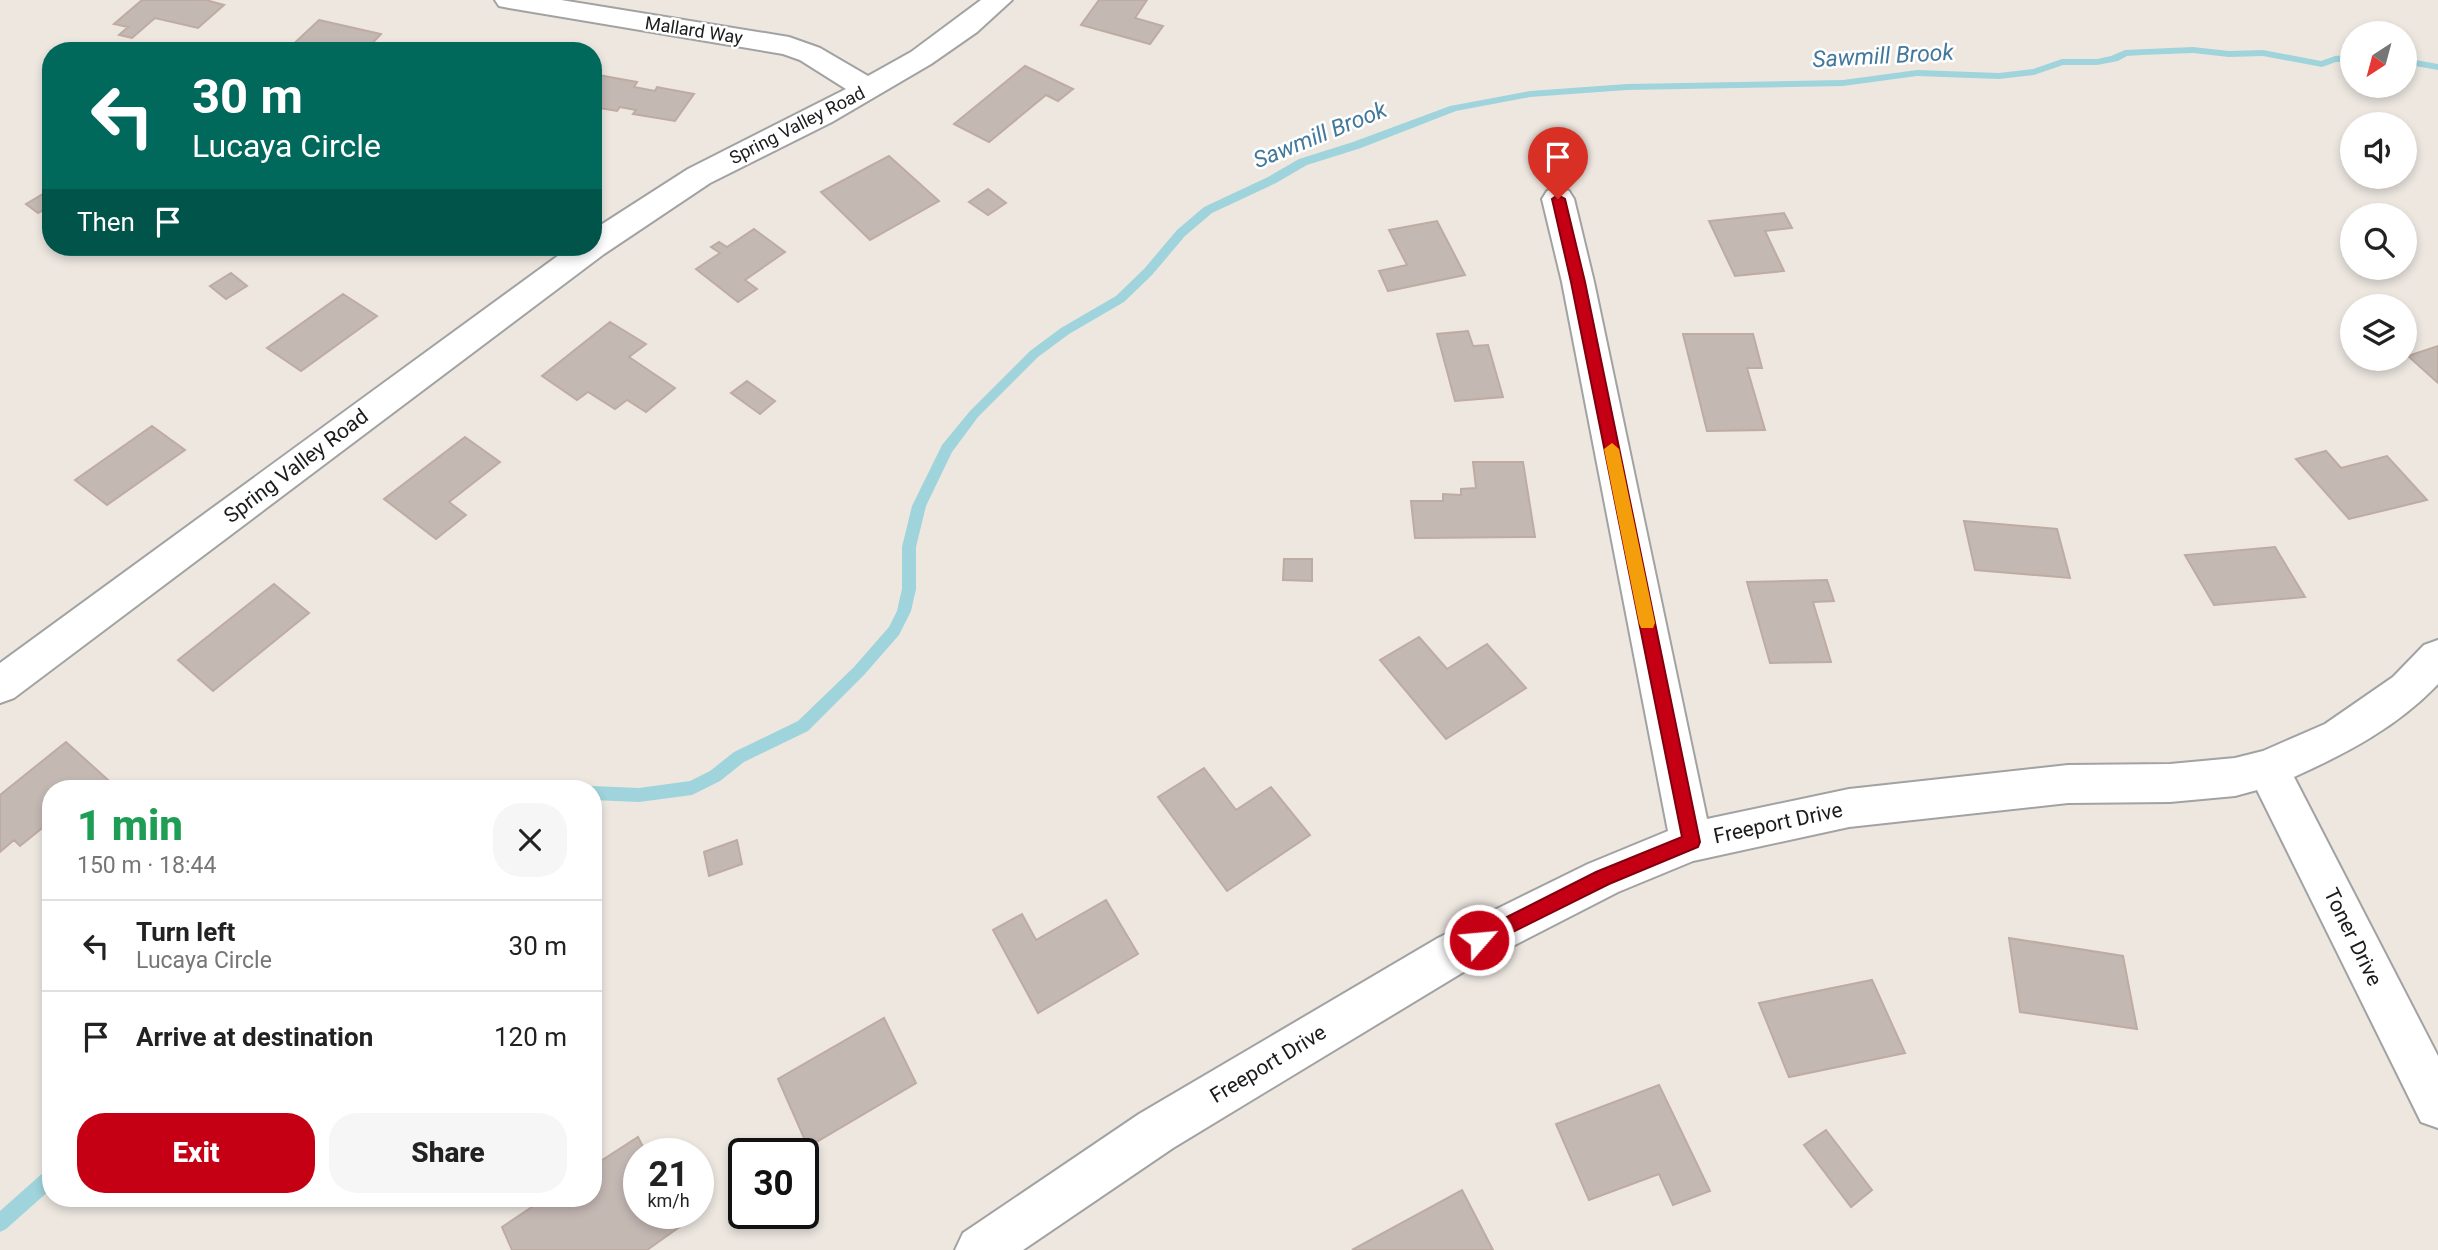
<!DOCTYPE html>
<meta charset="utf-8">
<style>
:root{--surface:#fff;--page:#f6f6f6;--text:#222;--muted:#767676;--line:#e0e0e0;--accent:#c50015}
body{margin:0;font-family:Roboto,sans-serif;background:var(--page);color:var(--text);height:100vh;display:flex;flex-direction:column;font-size:26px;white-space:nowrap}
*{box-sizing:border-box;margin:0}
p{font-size:23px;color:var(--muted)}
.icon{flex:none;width:38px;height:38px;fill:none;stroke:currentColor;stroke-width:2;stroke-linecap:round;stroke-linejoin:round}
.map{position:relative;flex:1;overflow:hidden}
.drawer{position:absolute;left:42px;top:780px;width:560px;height:427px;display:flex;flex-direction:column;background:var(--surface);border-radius:28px;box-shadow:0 4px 10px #0003}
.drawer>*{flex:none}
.banner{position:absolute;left:42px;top:42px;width:560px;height:214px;border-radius:28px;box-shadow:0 4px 10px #0003;background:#00695c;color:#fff;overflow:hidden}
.needle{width:46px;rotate:216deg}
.controls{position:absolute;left:2340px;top:21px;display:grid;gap:14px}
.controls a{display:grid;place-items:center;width:77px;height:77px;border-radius:50%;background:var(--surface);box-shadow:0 4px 10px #0003;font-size:35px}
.speed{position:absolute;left:623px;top:1138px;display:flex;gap:14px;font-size:35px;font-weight:700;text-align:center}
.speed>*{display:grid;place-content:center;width:91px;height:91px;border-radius:50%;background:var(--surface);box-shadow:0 4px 10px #0003;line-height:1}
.speed small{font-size:18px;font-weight:400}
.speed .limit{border:4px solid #111;border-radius:10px;background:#fff;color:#111}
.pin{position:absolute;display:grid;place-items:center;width:60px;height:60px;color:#fff;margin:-72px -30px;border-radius:50% 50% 50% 0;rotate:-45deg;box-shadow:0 0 7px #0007}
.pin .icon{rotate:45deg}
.me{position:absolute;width:77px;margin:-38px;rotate:63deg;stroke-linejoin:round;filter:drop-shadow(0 0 5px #0008)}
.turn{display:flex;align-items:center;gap:24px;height:147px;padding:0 35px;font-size:32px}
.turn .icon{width:91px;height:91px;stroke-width:2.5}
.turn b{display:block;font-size:49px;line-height:60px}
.then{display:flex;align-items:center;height:66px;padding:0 35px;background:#0003;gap:14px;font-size:26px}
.round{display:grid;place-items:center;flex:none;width:74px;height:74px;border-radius:28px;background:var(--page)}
.summary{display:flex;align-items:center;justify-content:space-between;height:119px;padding:0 35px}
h1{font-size:42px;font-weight:800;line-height:52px;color:#1e9e55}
.action{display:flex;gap:14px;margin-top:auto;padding:14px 35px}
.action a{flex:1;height:80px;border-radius:28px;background:var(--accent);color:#fff;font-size:28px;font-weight:800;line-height:80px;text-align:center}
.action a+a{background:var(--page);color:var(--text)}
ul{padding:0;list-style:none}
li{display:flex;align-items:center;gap:21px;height:91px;padding:0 35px;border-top:2px solid var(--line)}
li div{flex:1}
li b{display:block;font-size:26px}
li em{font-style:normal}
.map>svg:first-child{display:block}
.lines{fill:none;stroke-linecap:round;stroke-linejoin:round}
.stream{fill:#9fd4dc;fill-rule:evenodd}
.building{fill:#c4b8b3;stroke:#beaba2;stroke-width:2}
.minor-casing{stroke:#a2a2a2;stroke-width:4}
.minor{fill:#fff;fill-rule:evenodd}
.route{fill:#c50015;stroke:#80000e;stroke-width:2}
.slow{fill:#f59e0b}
.labels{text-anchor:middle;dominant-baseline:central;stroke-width:5;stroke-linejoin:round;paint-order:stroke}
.far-street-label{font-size:18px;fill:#1b1b1b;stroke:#fff}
.street-label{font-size:21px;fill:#1b1b1b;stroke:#fff}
.water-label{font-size:23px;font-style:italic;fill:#42789b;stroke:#fff}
</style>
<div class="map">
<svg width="2438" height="1250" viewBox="0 0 2438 1250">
<rect width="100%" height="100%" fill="#ede7e0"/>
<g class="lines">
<!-- stream -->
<path class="stream" d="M2193,47L2229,51L2263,50L2321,61L2335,56L2352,55V61L2336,62L2322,67L2263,56L2229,57L2193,53L2142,55L2127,56L2118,61L2097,65H2063L2034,75L1999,79L1917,76L1843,86L1627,90L1530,97L1456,111L1361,148L1307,165L1276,183L1212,213L1185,236L1152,275L1124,302L1069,334L1038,357L978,417L952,452L926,506L916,547V589L911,611L899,635L864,675L808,731L744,762L720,781L692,795L639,802L593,800V789H587L593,786L639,788L690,781L710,771L734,752L798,721L854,667L889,627L897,611L902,589V547L912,506L942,445L970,411L1030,351L1061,328L1116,296L1144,269L1177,230L1204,207L1268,177L1299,159L1353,142L1450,106L1530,91L1627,84L1843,80L1917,70L1999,73L2033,69L2062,59H2097L2111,56L2125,50Z
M2404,58L2438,64V70L2404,64Z
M51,1168V1189L6,1229L0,1232V1211L45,1171Z"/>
</g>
<!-- building -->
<path class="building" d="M142,0H206L224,5L198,28L155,18L132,38L119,35L128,27L114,24Z
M1099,0H1147L1135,18L1163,26L1150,44L1081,25Z
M319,20L381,34L365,51H286Z
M1025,66L1073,89L1058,101L1046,95L989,142L954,124Z
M593,74L637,82L634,87L655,91L657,87L694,94L675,121L633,114L636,110L620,107L617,111L593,107Z
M889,156L939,201L870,240L821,192Z
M988,189L1006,203L988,215L969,202Z
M48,191L51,193V206L38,213L26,204Z
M1784,213L1792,228L1765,231L1784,271L1735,276L1709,221Z
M1437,221L1465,275L1388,291L1379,271L1407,265L1389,230Z
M754,229L785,252L745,280L757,289L738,302L696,269L720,253L711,247L719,242L727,247Z
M231,273L247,286L226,299L210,286Z
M343,294L377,316L301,371L267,348Z
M610,322L646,344L629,357L675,388L646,412L627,400L615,409L588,392L577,400L542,376Z
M1468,331L1473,346L1488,345L1503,397L1455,401L1437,334Z
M1683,334H1753L1762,368H1747L1765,430L1707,431Z
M2438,346V383L2408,356Z
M747,381L775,401L760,414L731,393Z
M152,426L185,450L107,505L75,480Z
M465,437L500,462L449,502L466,515L436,539L384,499Z
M2326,451L2341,468L2387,456L2427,500L2349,519L2296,459Z
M1473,462H1523L1535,537L1415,538L1411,501H1443V494L1461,495V489L1476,488Z
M1964,521L2057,529L2070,578L1975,570Z
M2275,547L2305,597L2214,605L2185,555Z
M1284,559H1312V581L1283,580Z
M1827,580L1834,601L1813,602L1831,662L1770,663L1747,582Z
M274,584L309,613L213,691L178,660Z
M1419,637L1447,669L1487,644L1526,688L1446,739L1380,660Z
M66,742L118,789H51V821L20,846L14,840L0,852V795Z
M1204,768L1236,810L1271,787L1310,835L1227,891L1158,797Z
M737,840L742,864L709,876L704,852Z
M1106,900L1138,954L1038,1013L993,930L1022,914L1036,940Z
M2009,938L2123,956L2137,1029L2020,1012Z
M1872,980L1905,1053L1789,1077L1759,1003Z
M884,1018L916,1083L808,1147L778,1079Z
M1659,1085L1710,1191L1673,1205L1659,1174L1589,1200L1556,1124Z
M1826,1130L1872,1190L1851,1207L1804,1145Z
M638,1137L646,1153H639V1213H675L681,1226L647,1250H512L502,1227L544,1199H593V1166Z
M1462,1190L1493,1250H1352Z"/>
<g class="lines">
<defs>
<path id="minor" d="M495,0H561L789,37L820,48L868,76L911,52L981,0H1012L977,32L931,64L832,122L710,183L604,254L14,698L0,703V663L570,247H593V230L688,169L846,89L800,60L783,54L509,8L499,6Z
M1558,188L1569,191L1574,199L1594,282L1707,819L1849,789L2068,765L2170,764L2235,758L2263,751L2325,724L2393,677L2424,645L2438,640V684C2397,727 2347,753 2294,777L2438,1056V1128L2421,1122L2257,790L2235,796L2170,802L2068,803L1849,827L1693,861L1618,892L1470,968L1173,1148L1023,1250H955L963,1233L1139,1114L1438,938L1588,864L1668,831L1562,282L1542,199L1547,191Z"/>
</defs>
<!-- minor casing -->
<use href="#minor" class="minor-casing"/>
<!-- minor -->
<use href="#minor" class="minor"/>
</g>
<!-- route -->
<path class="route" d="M1558,195L1565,199L1585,282L1700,842L1698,847L1609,884L1479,949L1473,946L1470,940L1473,934L1596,872L1682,837L1571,282L1552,199Z"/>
<!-- slow -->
<path class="slow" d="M1612,443L1619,449L1655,623L1653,628H1641L1639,623L1604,449Z"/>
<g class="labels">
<!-- far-street labels -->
<g class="far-street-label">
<text transform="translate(694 30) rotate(9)">Mallard Way</text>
<text transform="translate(797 125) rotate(-27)">Spring Valley Road</text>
</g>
<!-- street labels -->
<g class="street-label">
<text transform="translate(296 466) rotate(-37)">Spring Valley Road</text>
<text transform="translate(1778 823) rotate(-12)">Freeport Drive</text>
<text transform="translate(2353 937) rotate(64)">Toner Drive</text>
<text transform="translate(1268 1064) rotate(-31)">Freeport Drive</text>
</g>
<!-- water labels -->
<g class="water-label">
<text transform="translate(1883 56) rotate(-3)">Sawmill Brook</text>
<text transform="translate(1320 135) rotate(-22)">Sawmill Brook</text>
</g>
</g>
</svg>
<div class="controls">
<a><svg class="needle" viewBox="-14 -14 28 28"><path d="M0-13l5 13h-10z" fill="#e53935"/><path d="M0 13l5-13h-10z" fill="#767676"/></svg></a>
<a><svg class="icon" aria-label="sound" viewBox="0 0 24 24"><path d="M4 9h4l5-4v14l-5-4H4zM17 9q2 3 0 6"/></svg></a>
<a><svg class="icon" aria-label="search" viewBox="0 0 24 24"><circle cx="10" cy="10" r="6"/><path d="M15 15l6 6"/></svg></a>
<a><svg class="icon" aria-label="layers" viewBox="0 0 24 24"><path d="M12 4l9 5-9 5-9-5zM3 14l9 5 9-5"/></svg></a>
</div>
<div class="speed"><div>21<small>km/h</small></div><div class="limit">30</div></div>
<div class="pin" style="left:1558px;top:199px;background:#d93025"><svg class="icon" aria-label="arrive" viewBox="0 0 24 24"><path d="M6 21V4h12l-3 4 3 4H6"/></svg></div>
<svg class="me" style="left:1479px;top:940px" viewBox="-20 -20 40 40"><circle r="17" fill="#c50015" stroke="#fff" stroke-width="3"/><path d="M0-11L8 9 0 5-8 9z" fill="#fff"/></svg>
<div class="banner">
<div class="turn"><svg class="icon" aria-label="left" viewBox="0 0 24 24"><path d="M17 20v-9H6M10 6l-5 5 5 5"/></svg><div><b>30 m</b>Lucaya Circle</div></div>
<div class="then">Then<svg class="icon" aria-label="arrive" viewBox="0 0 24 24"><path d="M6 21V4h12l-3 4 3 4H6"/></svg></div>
</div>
<section class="drawer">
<div class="summary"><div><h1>1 min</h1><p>150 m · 18:44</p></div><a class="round"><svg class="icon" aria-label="close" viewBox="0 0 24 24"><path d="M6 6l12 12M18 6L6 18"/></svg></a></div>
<ul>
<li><svg class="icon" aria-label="left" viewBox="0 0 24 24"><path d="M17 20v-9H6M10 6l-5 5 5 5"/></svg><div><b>Turn left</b><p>Lucaya Circle</p></div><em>30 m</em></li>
<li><svg class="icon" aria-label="arrive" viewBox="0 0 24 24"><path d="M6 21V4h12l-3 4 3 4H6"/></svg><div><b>Arrive at destination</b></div><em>120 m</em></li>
</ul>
<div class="action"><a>Exit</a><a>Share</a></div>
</section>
</div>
